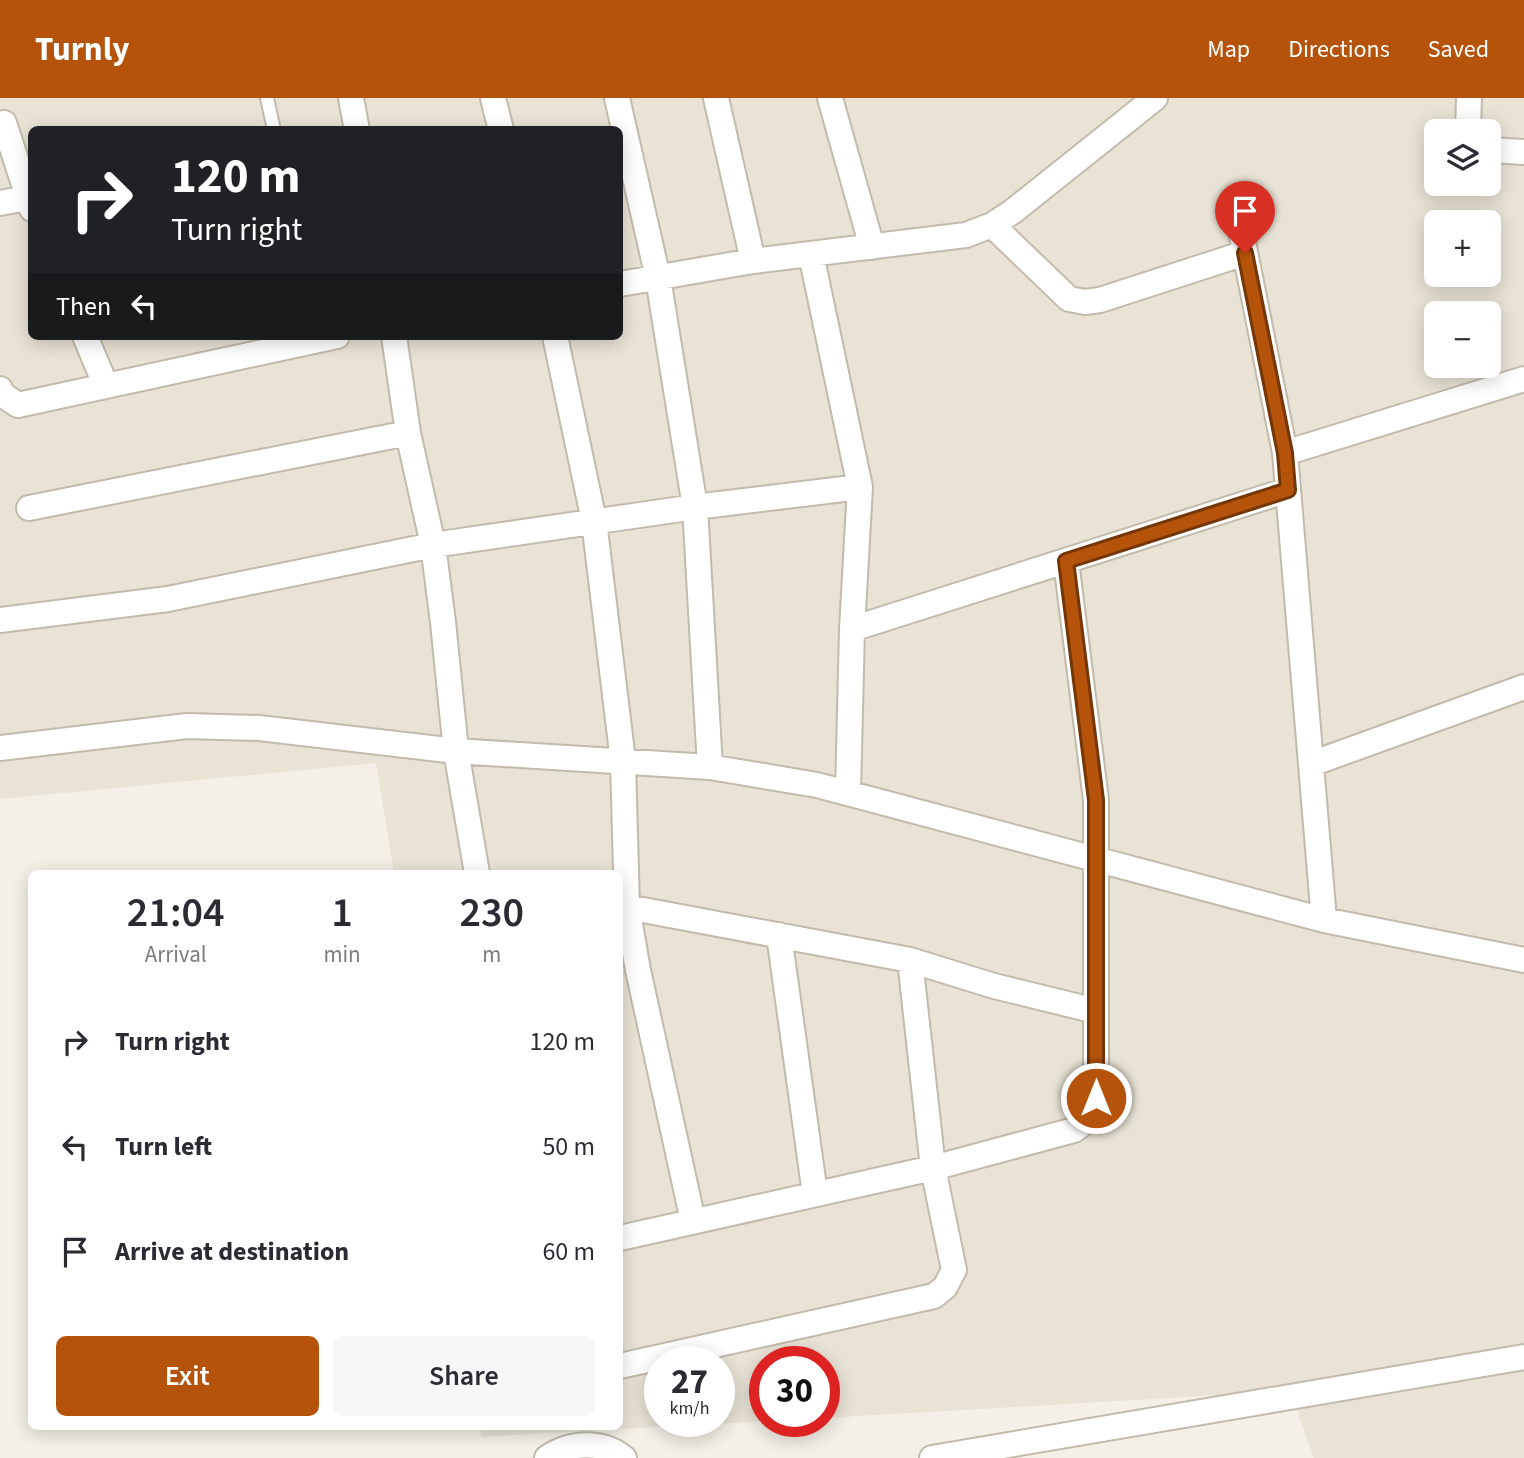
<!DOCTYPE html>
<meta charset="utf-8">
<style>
:root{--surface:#fff;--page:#f7f7f7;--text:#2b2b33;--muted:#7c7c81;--accent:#b45309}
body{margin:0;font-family:"Source Sans 3",sans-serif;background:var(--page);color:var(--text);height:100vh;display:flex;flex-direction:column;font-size:26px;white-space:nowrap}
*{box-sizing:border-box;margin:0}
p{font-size:23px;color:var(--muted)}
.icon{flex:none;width:38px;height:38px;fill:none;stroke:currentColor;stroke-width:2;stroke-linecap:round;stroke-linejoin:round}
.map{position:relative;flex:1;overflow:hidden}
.panel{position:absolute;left:28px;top:772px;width:595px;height:560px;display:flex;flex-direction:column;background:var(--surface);border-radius:10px;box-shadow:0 4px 18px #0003}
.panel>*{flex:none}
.guide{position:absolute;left:28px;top:28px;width:595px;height:214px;border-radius:10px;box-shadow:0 4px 18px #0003;background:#202124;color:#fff;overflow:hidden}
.tools{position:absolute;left:1424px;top:21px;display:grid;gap:14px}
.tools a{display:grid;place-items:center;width:77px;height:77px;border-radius:10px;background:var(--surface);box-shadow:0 4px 18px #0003;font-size:35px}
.speed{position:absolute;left:644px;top:1248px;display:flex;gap:14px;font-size:35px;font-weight:700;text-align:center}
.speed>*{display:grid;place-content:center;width:91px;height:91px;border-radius:50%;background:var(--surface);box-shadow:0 4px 18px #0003;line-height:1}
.speed small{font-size:18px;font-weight:400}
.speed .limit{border:10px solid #d22;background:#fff;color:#111}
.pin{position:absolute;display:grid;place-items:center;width:60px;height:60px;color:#fff;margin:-72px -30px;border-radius:50% 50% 50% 0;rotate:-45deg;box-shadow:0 0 7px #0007}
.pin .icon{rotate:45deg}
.me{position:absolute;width:77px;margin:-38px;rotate:0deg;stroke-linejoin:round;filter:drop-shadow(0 0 5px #0008)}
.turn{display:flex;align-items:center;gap:24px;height:147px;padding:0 28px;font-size:32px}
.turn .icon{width:91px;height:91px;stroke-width:2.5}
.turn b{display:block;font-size:49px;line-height:60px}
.then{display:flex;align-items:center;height:66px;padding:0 28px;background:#0003;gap:14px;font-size:26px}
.eta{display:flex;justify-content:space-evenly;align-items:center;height:119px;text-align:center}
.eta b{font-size:42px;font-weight:600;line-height:49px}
.cta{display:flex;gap:14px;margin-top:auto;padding:14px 28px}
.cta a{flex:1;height:80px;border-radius:10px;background:var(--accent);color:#fff;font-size:28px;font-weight:600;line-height:80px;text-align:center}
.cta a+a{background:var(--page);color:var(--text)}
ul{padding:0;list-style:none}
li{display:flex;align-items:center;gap:21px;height:105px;padding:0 28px}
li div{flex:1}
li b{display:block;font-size:26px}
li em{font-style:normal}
header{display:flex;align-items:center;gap:42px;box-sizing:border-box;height:98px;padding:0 35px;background:var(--accent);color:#fff}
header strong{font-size:33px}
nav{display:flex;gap:38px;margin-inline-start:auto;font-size:24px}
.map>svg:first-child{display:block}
.residential{fill:#e8e3d5;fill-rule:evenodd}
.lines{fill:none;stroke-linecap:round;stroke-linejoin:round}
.service-casing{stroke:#c2bbac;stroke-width:16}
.minor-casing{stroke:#c2bbac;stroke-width:28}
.service{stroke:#fff;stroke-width:12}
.minor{stroke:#fff;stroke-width:24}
.route-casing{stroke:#753606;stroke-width:18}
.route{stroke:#b45309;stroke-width:12}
</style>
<header>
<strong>Turnly</strong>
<nav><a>Map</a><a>Directions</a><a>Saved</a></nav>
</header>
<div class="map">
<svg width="1524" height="1360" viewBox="0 0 1524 1360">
<rect width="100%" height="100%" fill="#f4f0e7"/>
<!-- residential -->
<path class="residential" d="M0,0H1524V1360H1314L1290,1293L824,1320V1264H765V1323L481,1339L480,1328H620V775H394L376,665L0,701ZM32,32H620V238H32ZM1437,33H1489V86H1437ZM1437,124H1489V177H1437ZM1437,215H1489V268H1437ZM660,1264H719V1323H660Z"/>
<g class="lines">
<defs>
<path id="service" d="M267,0L274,32"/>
<path id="minor" d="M351,0L357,32
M493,0L501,32
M617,0L658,180L695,409L710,669
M716,0L753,163
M830,0L872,149
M4,25L32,111
M1468,33L1469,0
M1489,52L1524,54
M0,105L27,100
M1236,109L1285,355L1324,822
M992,127L1069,201L1085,204L1100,202L1245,155
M811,156L860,389L852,531L848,695
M620,186L753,163L966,137L992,127L1012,114L1155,0
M85,238L106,288
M394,238L408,335L433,447L443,524L456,653L477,775
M555,238L594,423L623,663L627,809L638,872L693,1123
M0,291L3,297L18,307L337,238
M1285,355L1524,281
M29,410L408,335
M0,522L168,501L433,447L695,409L860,389
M852,531L1288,392
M0,650L187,628L259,630L456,653L710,669L817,687L1324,822L1524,862
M1311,666L1524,589
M627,809L910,862L994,888L1096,913
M779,837L815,1096
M620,1140L933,1070L1074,1032L1089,1021L1096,1000V702L1066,463
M620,1268L934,1198L945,1189L954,1172L933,1070L910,862
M547,1360C570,1344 602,1342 624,1360
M932,1360L1524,1259"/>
</defs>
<!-- service casing -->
<use href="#service" class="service-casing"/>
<!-- minor casing -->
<use href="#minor" class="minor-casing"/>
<!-- service -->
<use href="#service" class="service"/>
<!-- minor -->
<use href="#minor" class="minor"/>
</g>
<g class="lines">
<defs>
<path id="route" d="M1096,1000V702L1066,463L1288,392L1285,355L1245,155"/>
</defs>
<!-- route casing -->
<use href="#route" class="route-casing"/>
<!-- route -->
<use href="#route" class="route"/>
</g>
</svg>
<div class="tools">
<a><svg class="icon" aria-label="layers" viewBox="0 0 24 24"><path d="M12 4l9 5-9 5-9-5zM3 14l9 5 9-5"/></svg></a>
<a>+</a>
<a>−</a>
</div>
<div class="speed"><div>27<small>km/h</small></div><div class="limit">30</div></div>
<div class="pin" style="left:1245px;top:155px;background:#d93025"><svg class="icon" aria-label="arrive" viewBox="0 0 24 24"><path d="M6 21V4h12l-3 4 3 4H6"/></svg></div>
<svg class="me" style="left:1096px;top:1000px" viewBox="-20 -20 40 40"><circle r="17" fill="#b45309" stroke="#fff" stroke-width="3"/><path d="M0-11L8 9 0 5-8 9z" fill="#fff"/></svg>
<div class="guide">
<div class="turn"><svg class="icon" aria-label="right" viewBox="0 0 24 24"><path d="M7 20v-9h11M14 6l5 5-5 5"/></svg><div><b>120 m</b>Turn right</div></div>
<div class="then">Then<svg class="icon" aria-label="left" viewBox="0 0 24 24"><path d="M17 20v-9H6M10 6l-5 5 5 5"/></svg></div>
</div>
<section class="panel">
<div class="eta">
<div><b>21:04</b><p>Arrival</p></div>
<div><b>1</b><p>min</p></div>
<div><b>230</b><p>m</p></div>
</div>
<ul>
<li><svg class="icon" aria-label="right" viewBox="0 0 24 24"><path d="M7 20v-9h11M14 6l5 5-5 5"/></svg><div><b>Turn right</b></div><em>120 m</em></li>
<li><svg class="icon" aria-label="left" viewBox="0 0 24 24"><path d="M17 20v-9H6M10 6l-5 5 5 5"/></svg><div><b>Turn left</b></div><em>50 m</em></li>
<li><svg class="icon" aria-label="arrive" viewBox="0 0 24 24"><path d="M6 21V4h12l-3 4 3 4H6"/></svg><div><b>Arrive at destination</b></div><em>60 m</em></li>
</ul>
<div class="cta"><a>Exit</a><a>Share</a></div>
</section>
</div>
